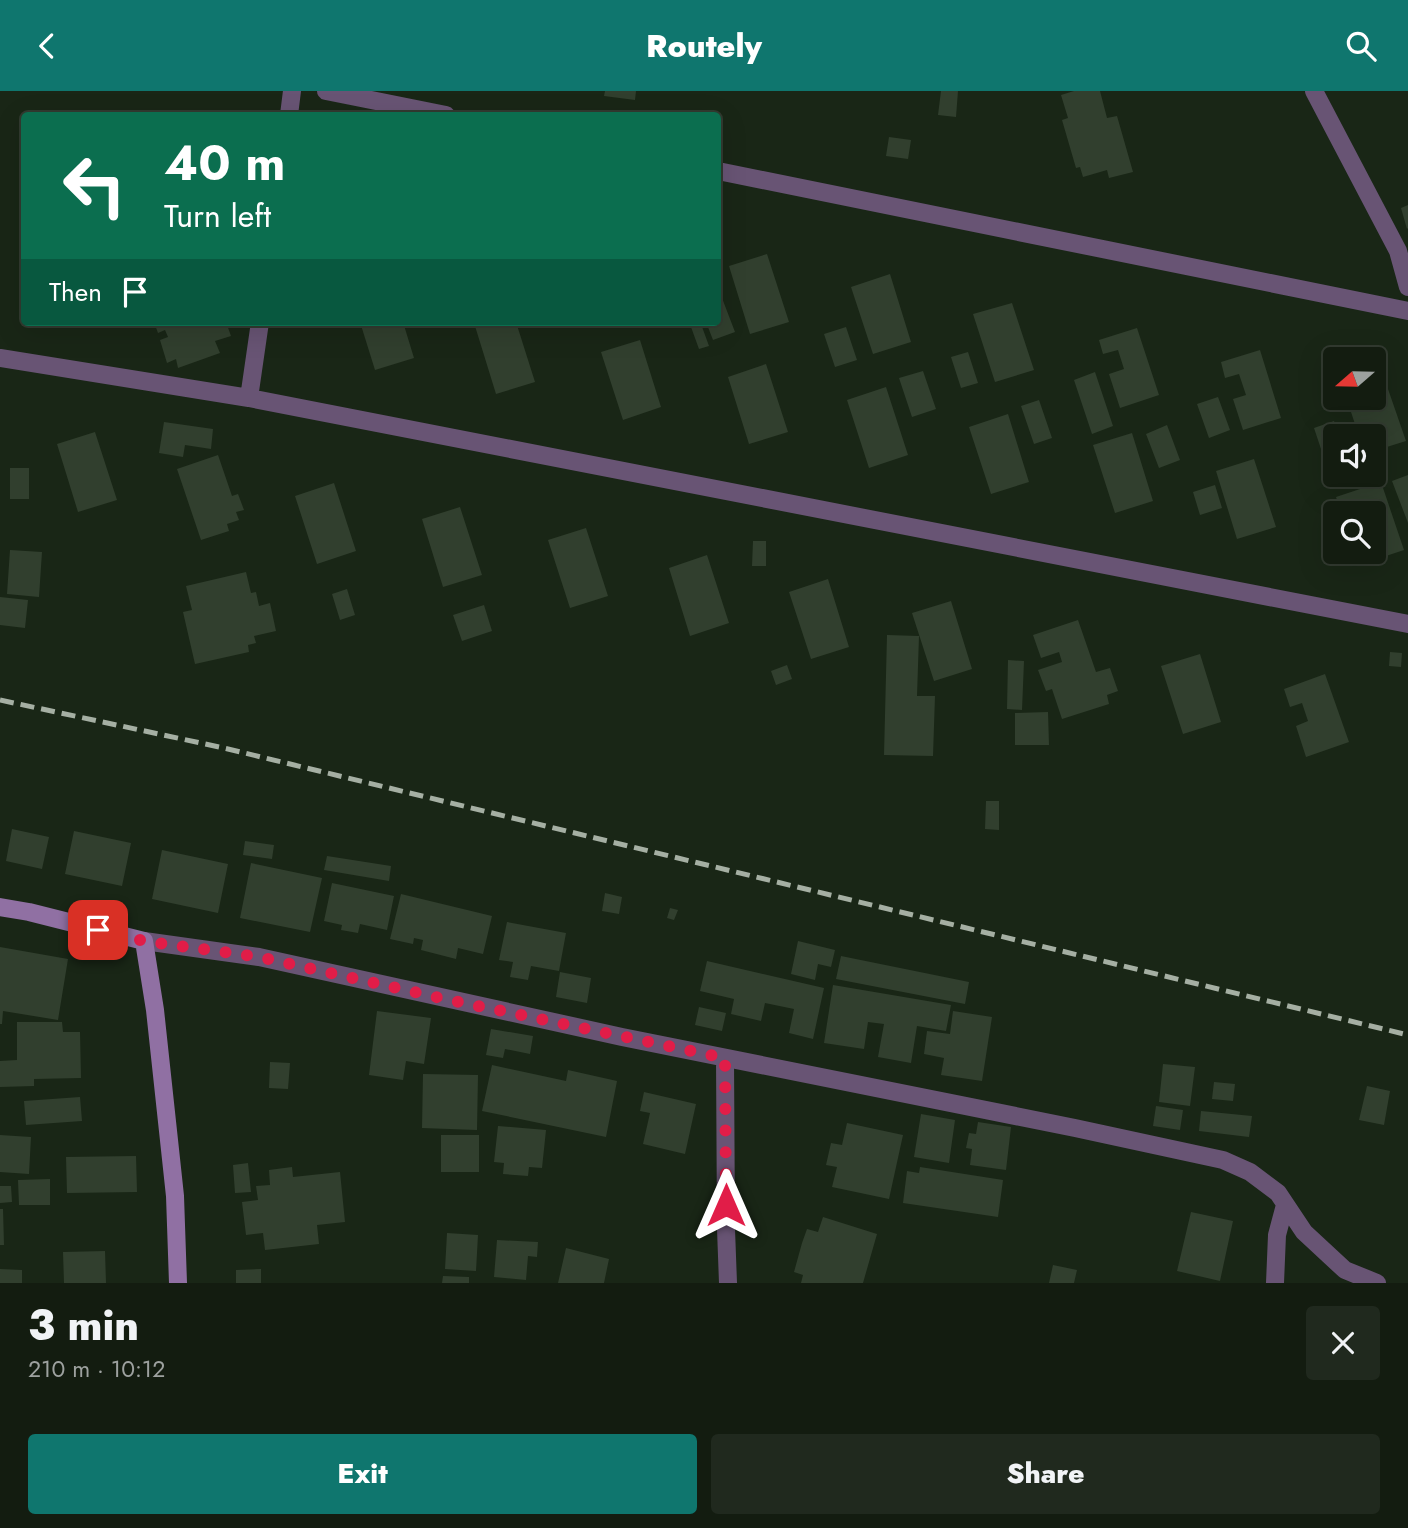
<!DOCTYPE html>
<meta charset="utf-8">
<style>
:root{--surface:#131c10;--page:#20291e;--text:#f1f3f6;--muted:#9da19f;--line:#323a30;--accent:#0f766e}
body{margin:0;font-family:Jost,sans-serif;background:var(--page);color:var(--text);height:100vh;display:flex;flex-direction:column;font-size:26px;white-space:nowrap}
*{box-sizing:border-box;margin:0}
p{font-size:23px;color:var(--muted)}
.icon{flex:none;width:38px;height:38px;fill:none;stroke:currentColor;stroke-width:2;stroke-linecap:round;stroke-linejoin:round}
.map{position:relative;height:1192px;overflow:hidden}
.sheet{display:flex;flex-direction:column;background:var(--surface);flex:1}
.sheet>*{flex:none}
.guide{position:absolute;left:21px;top:21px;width:700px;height:214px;border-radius:7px;box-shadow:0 7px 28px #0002,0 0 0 2px var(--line);background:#0b6e4f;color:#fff;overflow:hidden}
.needle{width:46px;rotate:250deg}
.buttons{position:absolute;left:1323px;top:256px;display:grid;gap:14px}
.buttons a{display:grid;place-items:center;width:63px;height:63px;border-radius:7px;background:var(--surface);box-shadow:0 7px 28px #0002,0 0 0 2px var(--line);font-size:35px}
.pin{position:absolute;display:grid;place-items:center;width:60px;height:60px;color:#fff;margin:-30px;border-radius:14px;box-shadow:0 4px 10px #0006}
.me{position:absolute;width:77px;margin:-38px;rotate:0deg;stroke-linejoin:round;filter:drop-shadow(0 0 5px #0008)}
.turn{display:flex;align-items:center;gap:24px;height:147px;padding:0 28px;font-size:32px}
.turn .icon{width:91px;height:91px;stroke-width:2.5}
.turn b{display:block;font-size:49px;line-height:60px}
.then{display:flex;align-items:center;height:66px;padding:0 28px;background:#0003;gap:14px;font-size:26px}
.round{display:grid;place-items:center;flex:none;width:74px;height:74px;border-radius:7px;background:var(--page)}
.head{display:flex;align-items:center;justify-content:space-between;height:119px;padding:0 28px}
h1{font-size:42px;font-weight:800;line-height:52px}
.primary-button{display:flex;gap:14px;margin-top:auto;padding:14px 28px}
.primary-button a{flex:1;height:80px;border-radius:7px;background:var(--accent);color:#fff;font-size:28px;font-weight:800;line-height:80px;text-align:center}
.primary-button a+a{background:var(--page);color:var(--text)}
header{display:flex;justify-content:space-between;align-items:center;height:91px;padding:0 28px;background:var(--accent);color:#fff;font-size:32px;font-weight:800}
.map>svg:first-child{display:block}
.building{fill:#313f2e}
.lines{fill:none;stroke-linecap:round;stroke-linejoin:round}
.street{stroke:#685474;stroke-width:18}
.secondary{stroke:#9070a3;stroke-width:18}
.rail{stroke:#a5afa3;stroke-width:5;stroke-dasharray:14 7;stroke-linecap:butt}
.route{stroke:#e11d48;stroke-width:12;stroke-dasharray:0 21.6}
</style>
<header><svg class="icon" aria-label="back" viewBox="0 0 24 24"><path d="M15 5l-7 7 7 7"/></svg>Routely<svg class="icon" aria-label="search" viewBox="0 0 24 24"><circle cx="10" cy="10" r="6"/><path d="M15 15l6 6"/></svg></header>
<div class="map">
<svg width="1408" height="1192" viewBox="0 0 1408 1192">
<rect width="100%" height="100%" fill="#192616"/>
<!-- building -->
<path class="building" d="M605,0H636L635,9L604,5Z
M941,0H958L956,26L938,24Z
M1074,0H1100L1107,27L1117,25L1133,81L1109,87L1107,79L1083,86L1080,76L1076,77L1062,29L1068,27L1061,4Z
M889,46L911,49L908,68L886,65Z
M1408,114V137L1407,138L1401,117Z
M767,163L789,231L750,243L729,175Z
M890,183L911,251L873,263L851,196Z
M722,207L735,241L713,249L706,231H718V209Z
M1012,212L1034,279L995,291L973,223Z
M154,231H209L210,235L226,231L231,245L215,250L220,262L178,277L176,268L167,272L160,249L168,246L165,239L158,242Z
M360,231H403L414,267L375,279Z
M487,231H516L535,291L496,303L475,235Z
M701,233L709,255L699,258L691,236Z
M846,236L857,269L835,276L824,243Z
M1137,237L1159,304L1120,317L1109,283L1124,278L1118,259L1103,263L1099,249Z
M640,249L661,316L623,329L601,261Z
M1260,259L1281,327L1243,339L1233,308L1246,304L1239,283L1225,287L1221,271Z
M968,261L978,292L961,297L951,266Z
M1379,272L1406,350L1374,360V345H1359L1346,306H1374V274Z
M766,273L788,341L749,353L728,286Z
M923,280L936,318L912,326L899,287Z
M1095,281L1113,335L1092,343L1074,289Z
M886,296L908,364L869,377L847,309Z
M1218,306L1230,339L1209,347L1197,313Z
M1039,309L1052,347L1034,353L1021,315Z
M1008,323L1029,391L991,403L969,336Z
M1334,330L1339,345H1335V370L1326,373L1314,337Z
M164,331L213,338L211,358L185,354L183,366L159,362Z
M1167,334L1180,369L1159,377L1146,343Z
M95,341L117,409L78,421L57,353Z
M1132,342L1153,410L1115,422L1093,354Z
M218,364L232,405L238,403L244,419L236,421L239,429L227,433L229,440L201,449L177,378Z
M1254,368L1276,436L1237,448L1216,380Z
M10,377H29V408H10Z
M1408,384V432L1392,390Z
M1381,391L1404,459L1365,472L1361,460H1374V422H1341L1336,406Z
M334,392L356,460L317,473L295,405Z
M1215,394L1222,417L1200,424L1193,401Z
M460,416L482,484L443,496L422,428Z
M586,437L608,505L570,517L548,449Z
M753,450H766V475H752Z
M10,459L42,461L39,506L7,503Z
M707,464L729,532L690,545L669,477Z
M246,481L251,502L256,501L259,515L270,512L276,540L254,545L256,552L248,554L249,561L195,573L183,521L192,519L186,495Z
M828,488L849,556L811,568L789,501Z
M347,498L355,524L340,529L332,503Z
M0,506L28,509L25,537L0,534Z
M951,510L972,578L934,590L912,522Z
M484,514L492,540L462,550L453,524Z
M1078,529L1096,581L1110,577L1118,600L1107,604L1109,613L1062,628L1052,598L1046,600L1038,579L1062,571L1059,561L1041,567L1033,544Z
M887,544L919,545L917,605H935L933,665L884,664Z
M1390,561L1402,562L1401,576L1389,575Z
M1200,563L1221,631L1183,643L1161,575Z
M1008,569L1024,570L1022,619L1007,618Z
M787,574L792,588L776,594L771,580Z
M1325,583L1349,651L1306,666L1296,635L1308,630L1302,612L1290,616L1284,598Z
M1048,621L1049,654H1015V622Z
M986,710H999V739L985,738Z
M12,738L49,746L42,778L6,770Z
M74,740L131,752L122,795L65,783Z
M245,750L274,754L272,768L243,764Z
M162,759L228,773L218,822L152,808Z
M327,765L391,775L389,790L324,779Z
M251,772L322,787L310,841L240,827Z
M332,792L394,805L387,839L360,833L358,842L341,839L342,834L324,830Z
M605,802L622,806L619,823L602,820Z
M401,803L492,825L483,863L458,857L456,868L421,859L423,849L414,847L413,853L390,848Z
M670,817L678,819L674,829L667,827Z
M507,831L566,842L559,880L531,875L528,889L510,886L513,871L499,869Z
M798,850L835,859L831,876L818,873L815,889L791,883Z
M0,856L68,868L58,929L3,920L2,933H0Z
M841,865L969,891L965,913L836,888Z
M707,870L824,897L813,948L789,942L794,918L765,912L761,930L731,923L734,908L700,900Z
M560,881L591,887L587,912L556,906Z
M833,894L951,914L946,940L917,935L911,972L878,966L884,933L868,931L864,958L824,952Z
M699,916L726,922L722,940L695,934Z
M377,920L431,927L424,973L406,970L403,989L369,984Z
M953,920L992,926L982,990L941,984L944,967L924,963L927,940L950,943Z
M17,931H62L63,941H80L81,987L34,988V995L0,996V970L17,969Z
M491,938L533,945L530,963L505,958L503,967L486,964Z
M270,971L290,972L288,998L269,997Z
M1163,973L1195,976L1190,1015L1159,1011Z
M492,974L566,990L568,979L617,990L606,1046L482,1020Z
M423,983L478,984L477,1039L422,1037Z
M1214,991L1235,993L1233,1010L1212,1008Z
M1367,995L1390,1000L1384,1034L1359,1029Z
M644,1001L696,1013L685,1063L643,1053L650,1022L640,1020Z
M80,1006L82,1030L26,1034L24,1010Z
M1156,1015L1183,1019L1180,1039L1153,1035Z
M1201,1020L1252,1025L1249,1046L1199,1040Z
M921,1023L955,1029L949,1072L914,1066Z
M978,1031L1011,1036L1006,1079L970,1074L972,1058L966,1057L969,1042L976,1043Z
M847,1032L903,1044L889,1108L832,1096L837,1076L826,1074L831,1052L842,1054Z
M498,1035L546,1039L542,1077L529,1076L528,1085L503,1083L504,1072L494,1071Z
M0,1044L31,1046L29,1083L0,1081Z
M441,1044H479V1081H441Z
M136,1065L137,1101L67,1102L66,1066Z
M248,1072L251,1101L235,1102L233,1074Z
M292,1076L293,1086L340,1081L345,1131L317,1134L319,1153L265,1159L263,1142L246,1144L242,1111L258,1109L256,1095L270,1094L269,1079Z
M920,1076L1003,1089L998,1126L903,1112L907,1080L919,1082Z
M50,1088V1114H19L18,1089Z
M0,1095H11L12,1111L0,1112Z
M0,1118H3L4,1154H0Z
M1191,1121L1233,1130L1220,1190L1177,1180Z
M823,1126L877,1143L863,1192H801L803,1184L794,1181L802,1152L807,1138L818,1141Z
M447,1142L478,1144L476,1180L445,1178Z
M497,1149L538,1151L537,1166L528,1165L526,1189L494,1186Z
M566,1157L609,1168L604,1192H558Z
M105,1160L106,1192H64L63,1161Z
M1053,1174L1077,1179L1074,1192H1049Z
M0,1178L22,1179V1192H0Z
M261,1178V1192H236V1179Z
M443,1185L469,1186V1192H442Z"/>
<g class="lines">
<!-- street -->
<path class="street" d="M326,0L446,24
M1314,0L1398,160L1408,196
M289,24L292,0
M718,80L1408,220
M0,267L249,307L1408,533
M249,307L260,231
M144,850L259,866L622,946L1075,1037L1223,1069L1250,1081L1278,1102L1304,1141L1345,1179L1377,1192
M725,967L726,1138L728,1192
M1275,1192L1277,1144L1285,1114"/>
<!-- secondary -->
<path class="secondary" d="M0,816L29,821L144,850L155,919L175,1105L178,1192"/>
<!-- rail -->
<path class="rail" d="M0,609L224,657L1408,944"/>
</g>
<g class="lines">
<!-- route -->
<path class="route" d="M98,839L144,850L259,866L445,908L725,967L726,1114"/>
</g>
</svg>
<div class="buttons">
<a><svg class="needle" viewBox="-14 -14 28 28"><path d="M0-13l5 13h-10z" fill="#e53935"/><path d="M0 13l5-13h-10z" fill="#9da19f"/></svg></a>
<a><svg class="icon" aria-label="sound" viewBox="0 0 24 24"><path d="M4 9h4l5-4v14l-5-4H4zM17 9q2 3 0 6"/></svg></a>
<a><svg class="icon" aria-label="search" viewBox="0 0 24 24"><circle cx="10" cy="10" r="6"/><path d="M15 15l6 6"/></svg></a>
</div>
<div class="pin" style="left:98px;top:839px;background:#d93025"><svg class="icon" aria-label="arrive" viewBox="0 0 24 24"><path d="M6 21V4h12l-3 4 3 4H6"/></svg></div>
<svg class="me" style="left:726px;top:1114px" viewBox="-20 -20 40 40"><path d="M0-17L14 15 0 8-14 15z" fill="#e11d48" stroke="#fff" stroke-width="4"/></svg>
<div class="guide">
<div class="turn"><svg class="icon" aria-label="left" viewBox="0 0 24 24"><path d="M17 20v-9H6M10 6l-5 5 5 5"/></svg><div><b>40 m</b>Turn left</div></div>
<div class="then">Then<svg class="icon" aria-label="arrive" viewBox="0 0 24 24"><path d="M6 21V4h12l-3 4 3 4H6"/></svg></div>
</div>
</div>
<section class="sheet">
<div class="head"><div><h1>3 min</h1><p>210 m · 10:12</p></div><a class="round"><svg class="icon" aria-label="close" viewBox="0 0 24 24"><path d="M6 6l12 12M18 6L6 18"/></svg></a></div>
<div class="primary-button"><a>Exit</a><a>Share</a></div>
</section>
